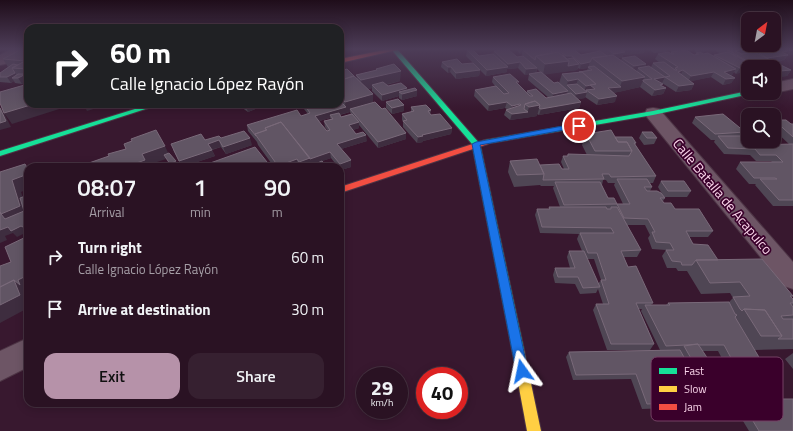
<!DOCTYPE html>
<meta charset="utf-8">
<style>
:root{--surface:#2a1223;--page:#362030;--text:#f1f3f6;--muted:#a59ea6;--line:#463241;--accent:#b692a9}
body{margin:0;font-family:"Titillium Web",sans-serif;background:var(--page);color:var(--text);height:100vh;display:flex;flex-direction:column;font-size:15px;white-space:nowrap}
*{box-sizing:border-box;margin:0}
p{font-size:13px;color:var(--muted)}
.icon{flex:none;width:22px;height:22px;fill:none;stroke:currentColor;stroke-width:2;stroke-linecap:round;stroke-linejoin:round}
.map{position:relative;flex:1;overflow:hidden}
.drawer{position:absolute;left:24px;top:163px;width:320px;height:244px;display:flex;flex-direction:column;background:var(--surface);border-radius:12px;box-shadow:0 2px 10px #0003,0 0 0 1px var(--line)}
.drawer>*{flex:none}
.hud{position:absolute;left:24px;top:24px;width:320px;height:84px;border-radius:12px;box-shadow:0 2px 10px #0003,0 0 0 1px var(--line);background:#202124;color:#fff;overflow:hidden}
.needle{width:26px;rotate:32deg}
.fabs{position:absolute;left:741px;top:12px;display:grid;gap:8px}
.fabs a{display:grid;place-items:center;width:40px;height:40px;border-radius:8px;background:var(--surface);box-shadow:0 2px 10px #0003,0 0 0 1px var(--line);font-size:20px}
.speed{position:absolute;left:356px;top:367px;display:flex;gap:8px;font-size:20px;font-weight:700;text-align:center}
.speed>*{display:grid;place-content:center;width:52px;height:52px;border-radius:50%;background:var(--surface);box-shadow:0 2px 10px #0003,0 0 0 1px var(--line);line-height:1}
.speed small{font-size:10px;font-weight:400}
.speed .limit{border:6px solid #d22;background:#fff;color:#111}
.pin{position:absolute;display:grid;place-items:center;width:34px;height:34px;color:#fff;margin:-17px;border:2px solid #fff;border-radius:50%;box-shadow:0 1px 4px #0007}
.me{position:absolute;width:44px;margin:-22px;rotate:348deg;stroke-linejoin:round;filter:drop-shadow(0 0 3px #0008)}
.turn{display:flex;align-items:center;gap:14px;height:84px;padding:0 20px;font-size:18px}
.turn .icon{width:52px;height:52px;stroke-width:2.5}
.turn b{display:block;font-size:28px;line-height:34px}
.eta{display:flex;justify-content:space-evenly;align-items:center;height:68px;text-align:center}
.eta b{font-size:24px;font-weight:600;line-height:28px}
.button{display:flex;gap:8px;margin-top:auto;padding:8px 20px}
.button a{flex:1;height:46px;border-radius:12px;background:var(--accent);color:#111;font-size:16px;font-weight:600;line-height:46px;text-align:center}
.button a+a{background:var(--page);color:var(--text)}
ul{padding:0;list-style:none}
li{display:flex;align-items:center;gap:12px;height:52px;padding:0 20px}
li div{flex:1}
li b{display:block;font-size:15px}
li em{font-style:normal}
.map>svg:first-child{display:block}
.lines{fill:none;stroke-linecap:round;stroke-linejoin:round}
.street-casing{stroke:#4d3445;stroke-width:2}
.fast-casing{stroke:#4d3445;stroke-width:2}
.slow-casing{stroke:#4d3445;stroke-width:2}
.jam-casing{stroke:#4d3445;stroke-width:2}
.street{fill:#6d5565;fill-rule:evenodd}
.fast{fill:#16e098;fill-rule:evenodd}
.slow{fill:#ffcf43;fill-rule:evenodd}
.jam{fill:#f24e42;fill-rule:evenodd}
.wall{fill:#4f4654;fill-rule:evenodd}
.shaded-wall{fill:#3e2d3f}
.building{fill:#615564;stroke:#796979}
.route{fill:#1a73e8;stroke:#114b97}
.labels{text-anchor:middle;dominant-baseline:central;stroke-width:3.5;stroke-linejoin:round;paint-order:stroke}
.street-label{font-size:14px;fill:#fad4ea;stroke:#3a002b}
.key{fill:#3a002b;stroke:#744064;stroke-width:1}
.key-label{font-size:11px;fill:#fad4ea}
</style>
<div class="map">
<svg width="793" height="431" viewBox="0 0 793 431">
<rect width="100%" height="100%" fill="#38182f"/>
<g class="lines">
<defs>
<path id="street" d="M11,49H28L26,52L5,64L0,65V55Z
M793,79V89L774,93V83Z
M653,108L659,109L793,262V289L784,286L647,117L645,113L647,109Z
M28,338V367L0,381V351Z"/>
<path id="fast" d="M391,49H397L480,144L524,350L522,354L518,355L514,354L512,350L472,144Z
M748,91V93H751L750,94L653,115L485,144L481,142L485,140L653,111Z
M151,104H161L0,156V151Z"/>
<path id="slow" d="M518,345L522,346L524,350L541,431H527L512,350L514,346Z"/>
<path id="jam" d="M389,49H401L340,63V59Z
M485,140H488V144L340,193V187Z"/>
</defs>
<!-- street casing -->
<use href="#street" class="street-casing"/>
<!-- fast casing -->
<use href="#fast" class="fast-casing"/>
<!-- slow casing -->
<use href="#slow" class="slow-casing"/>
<!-- jam casing -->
<use href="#jam" class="jam-casing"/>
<!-- street -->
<use href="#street" class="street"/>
<!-- fast -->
<use href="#fast" class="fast"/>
<!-- slow -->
<use href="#slow" class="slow"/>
<!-- jam -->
<use href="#jam" class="jam"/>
</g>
<!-- wall -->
<path class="wall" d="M28,49V80L22,84L15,83L14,81L11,83L0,82V73L8,67L3,59Z
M517,49H573L581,55L599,51L596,49H645L644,53L623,55L622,58H618L621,60L622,58L646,64L645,67H651L653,63H660L655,59L658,54H670L672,52L668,49L666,52L654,53L648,49H692L690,52L694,55L697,53L694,51L695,49H704L703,53H701L703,54L713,56L714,55L721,54L716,51L717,49H793L784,60L773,62L791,70L787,76L776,77L774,76V67H748L736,74L734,72L732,75H731L735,78L731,83L723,85L711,77L690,81L694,84L691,90L676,92L662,83L664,79L662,83H661L662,86L666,88L663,94L652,96L640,87L613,93L615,102L597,105L585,97V98L577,99L581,102L579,108L539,115L537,114V116L510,120L504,115L506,110L507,109L505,108L488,111L474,96L475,90L495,86L492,82L493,77L518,84L527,93V91L546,98H549L528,80L529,74L525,75L518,68L507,69V72L486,76L480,70L479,76L456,79L450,72L448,73L441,67L442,62L462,64L473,63L466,56L467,50L479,56L493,55L494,51L517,57L523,56L522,55V53L520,54L517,50ZM578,68L580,69L588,68L587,70L578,72L562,74L559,83H554L544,74L577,70ZM537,69L540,72L536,73Z
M376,69L400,81L386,85L388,86L407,90L417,96L402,100L399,98V96L382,101L372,91V88L368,89L373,103L382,109L406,133V139L378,148L359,125V128L353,130L356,134L367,141L341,149L351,160V167L341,170L340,167H338L331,158L322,161L327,167H315V164L318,163L312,165L314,167H274L258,145L257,142L248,131L247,125L301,116L308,114L300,104H340V86H341L340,83V71L354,76L357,78L356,75L376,70ZM350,112L351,114L341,117L340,115ZM330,118L331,119L324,121L325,127L328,131H327L319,121Z
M386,102L404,105V111L392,114L386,108Z
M237,104H259L260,107L248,112Z
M411,107L431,110L430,114L431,115L452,128L451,134L423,141V142L417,143L403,127V122L402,120V114L411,112Z
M695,117L745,132L743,136L753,145H790L774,130V120L793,124V206H773L755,185L756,184H749L736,169L740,162H772L771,161H756L750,155L724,154L714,142L715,140H711L692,123Z
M642,132L657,138L654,144L644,145L639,138Z
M586,134L615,137L636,143L635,144L656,176L653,183H650L652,187L650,191L662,194L658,187L661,181L691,191L687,197H664L665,198L663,201L664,203L675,209L713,231L708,237H689L693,244L718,260L793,296L791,297L793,299V349L755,350L766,369L764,370L793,431H749L734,406L741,401L744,400L718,351H702L708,359L697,369H691L695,377L725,401L718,406L642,409L631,379L573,380L566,357L569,352L660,350L641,311L642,309H639L654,344L650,350H607L593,310L596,304H603L598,289L596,293L580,294L575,284L555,283L553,275L555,268H570L567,257L569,251H582L577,239L579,234L540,233L535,215L537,209H549V207H560L553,188L554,186H541L540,185L514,187L508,172L510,161L564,169L561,162L563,156H567L568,154L587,155L582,145ZM603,180H606L608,183H615L614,185L623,204H617L608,198L602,185ZM626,225H645L650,235L648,238L652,249L666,250L662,256L667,268H676L678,271H687L701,294L730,293L733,298L729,302L668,303L666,305H651L653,303L628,267L624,257H637L641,250ZM587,259H594L601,280L598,284Z
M221,138L252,145L226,154L221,147L212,150L215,156L182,167L173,150L205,140Z
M793,353V369L785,359Z"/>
<!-- shaded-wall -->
<path class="shaded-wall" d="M521,49H528L523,50L522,53L520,54Z
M631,49H645L644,53L623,55L622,58L612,59L614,54L624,52L625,50Z
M680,49H692L690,53Z
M700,49H704L703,53H698Z
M742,49H748L746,53L737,55L735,51Z
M761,49H779L775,56L759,53L755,58Z
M793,50V55L787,56L784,60L764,63L767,58L782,52Z
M566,56H572L570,61L579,64L577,70L543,75L545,64L564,62Z
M520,62L518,68L507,69V72L486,76L487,70L507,67L508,64Z
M590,62L588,68L580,69L581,64Z
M646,64L644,70L638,68L637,71L632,72L634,66Z
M765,64L763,67H755L756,66Z
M754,65L753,67H748V71L736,74L740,68Z
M448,67H451L450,72L448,73Z
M537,68L535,74L525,75L526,69Z
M736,69L732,75L722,77L724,72Z
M480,70L479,76L456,79V73Z
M683,70L680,76L678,72Z
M791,70L787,76L776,77L780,71Z
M401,71L400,81L374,87L372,85V88L362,91L361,80Z
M714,72L711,77L688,82L691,76Z
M15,73L18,78H12L14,81L11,83L7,77Z
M26,74L28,77V80L22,84L18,78Z
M638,77H645L640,87L619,92H618L606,94L608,88L620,87L622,81Z
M665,77L662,83L652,84L654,79Z
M735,78L731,83L723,85L726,79Z
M578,79L575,89L567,85L568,81Z
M596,84L593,95L586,90V92H587L585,98L574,100L576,94L584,92L586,86Z
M663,84L660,89L666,88L663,94L652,96L655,90L660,85Z
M694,84L691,90L676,92L679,86Z
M407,88V93L417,90V96L402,100V94L399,92V96L382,101V95Z
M568,91L566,97L552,100L553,94Z
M373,94V104L350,109V112L346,113L345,102Z
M617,96L615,102L597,105L599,99Z
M507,102L505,108L488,111L489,105Z
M581,102L579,108L539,115L541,109Z
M34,104H75L12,124L4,113Z
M88,104H110L87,111L84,105Z
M251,104H259L260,107L248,112L246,106Z
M520,104L519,110L510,112L512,106Z
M404,105V111L392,114V108Z
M540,105L537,116L526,118L529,107Z
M0,107L3,111L11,127L0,130Z
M346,107V113L331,117L330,115V118L316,122L315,116Z
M528,112L526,118L510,120L512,114Z
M359,122V128L350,131L349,125Z
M452,128L451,134L423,141V142L417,143L418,137L422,135Z
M406,133V139L378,148V142Z
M366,135L367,141L338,150L337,144Z
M250,138L252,145L226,154L223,147Z
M219,140L221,147L210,150L208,144Z
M165,146L170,157L164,155L166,159L148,165L149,167H132L131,165L142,154Z
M212,150L215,156L182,167L179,161Z
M330,152L331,158L311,165L312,167H300L299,162L310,158Z
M297,159L298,167H278V166Z
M351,160V167L341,170L340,164Z
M176,161L178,167H171L170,164Z
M225,163L226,167H221L220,165Z
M28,174V189L21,192L28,213L11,226L1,214L12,180Z
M28,225V234L27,232L17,237L13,233L5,236L7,240L0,243V230L8,227Z
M28,275V284L24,286L28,296V308L0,323V305L14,280H18Z"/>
<!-- building -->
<path class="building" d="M22,49H28V69L12,68L25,61L3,59Z
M508,49L517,57L523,56L537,68L526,69L520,62L508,64L494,51Z
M527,49H573L581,55L600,51L607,56L592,58L590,62L581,64L572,56H566L559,51H551L553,53L536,56L535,60L523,50Z
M607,49H620L625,52L614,54Z
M675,49H682H680L683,51L686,50L694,55L699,54L696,53L700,52L703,54L708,53L736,69L724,72L735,78L726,79L714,72L691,76L683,70L678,72L694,84L679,86L665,77L670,76L653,63L664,62L675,70H677L675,68L678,67L658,54L668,52L672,54H674L671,52L678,51Z
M726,49H742L735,51L742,54L754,52L791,70L780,71L774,69V67H771L765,64L756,66Z
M779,49H793V50L782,52L788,55L767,58L759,53L779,50Z
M467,50H473L479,56L493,54L508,67L487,70Z
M558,52L569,61L545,64L536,56Z
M728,52L754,65L740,68L714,55Z
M562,55H563L567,59L573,58L579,64L568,66L569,61Z
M613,55L645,77L622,81L592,58Z
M635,56L646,64L634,66L622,58Z
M457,59L462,64L473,63L480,70L456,73L451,67H448L442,62Z
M13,64L18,65L12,68L15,73L7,77H0V73Z
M394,64L401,71L361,80L356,75L377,70L376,69Z
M594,66L621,87L608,88L617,96L599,99L586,90L595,89L590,85L596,84L582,72H579L592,70L588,67Z
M649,66L665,77L654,79L663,84L660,85L666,88L655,90L643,81V80L652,79L638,68Z
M347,69L354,76L341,80L340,78V71Z
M541,72L554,83L558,82L568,91L553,94L529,74Z
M582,72L596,84L586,86L578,79L568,81L562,74Z
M18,74H26L18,78H12Z
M510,74L519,82H516L530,96H533L527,91L536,89L546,98L571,93L581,102L541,109L539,108L540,105L535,101L525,104L524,109L528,112L512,114L506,110L521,105L520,104L512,106L507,102L489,105L475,90L496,86L504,94L509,93L493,77Z
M354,76L373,94L345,102L340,97V86L345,84L341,80Z
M383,82L388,86L401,83L407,88L382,95L372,85Z
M28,84V104H34L4,113L0,103V92Z
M577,84L587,92L576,94L567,85Z
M415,88L417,90L402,94L399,92Z
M398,99L404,105L392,108L386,102Z
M340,101L346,107L315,116L321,124L327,131L330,130L324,121L333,119L330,115L339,113L341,117L352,114L359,122L349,125L356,134L363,132L366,135L337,144L351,160L340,164L330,152L310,159L281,122L265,128L266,130L255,134L256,136L247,125L297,110L301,116L310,113L304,104H340Z
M535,101L540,105L529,107L525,104Z
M375,102L382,109L385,108L406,133L378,142L350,109Z
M244,104H251L246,106Z
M426,105L431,110L428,111L431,115L440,114L452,128L422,135L423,136L418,137L403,121L407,120L402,114L414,111L411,107Z
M0,108L6,121L0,123Z
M723,114L745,132L715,134L695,117Z
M774,120H786L791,124H793V137Z
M281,122L310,158L299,162L297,159L278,166L255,134L267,130L265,128Z
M156,130L165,146L142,154L145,160L131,165L132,167H87L86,164L109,156L108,154L126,149L124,144L132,141L131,139Z
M611,130L618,142H627L632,151H595L586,134Z
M244,131L250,138L223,147L219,140L208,144L212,150L179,161L171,144L201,134L205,140L219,136L221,138Z
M642,132H652L657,138H647Z
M718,136H744L748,140V141H749L753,145L793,144V200H779L760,179H777L775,178H754L740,162H783L776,155H760L755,149L728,148Z
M615,137H632L636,143H634L656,176L611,177L609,174H602L604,179L543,180L544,174L540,165L559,164L562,169H569L563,156H568V154L629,156L632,151L627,142H618Z
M255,147L271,167H227L225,163L220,165L222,167H199Z
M169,153L176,161L170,164L164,155Z
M537,159L544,174L517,175L510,161Z
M322,161L327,166L325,167H317L315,164Z
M311,163L314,167H301Z
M25,164L28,169V174L12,180L20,206L1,214L0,212V172Z
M298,164L300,167H289Z
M617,179H647L652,187H644L647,191H657L661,193L665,198H660L664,203H671L675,209H699L713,231H686L693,244L708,245L718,260H696L692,265H682L681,262L672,261L666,250H674L670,243L656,242L652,232H655L648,219L624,218L617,204H630Z
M661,181H684L691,191H668Z
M555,182H600L608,198H614L617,204L564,205Z
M28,195V225L23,227L21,226L11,231L8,227L0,230V212L1,214L5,219L24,211L20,198Z
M549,207H606L607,209H611V207H617L641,250L621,251L628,267L636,266L653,303H636L654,344H611L596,304H609L601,280H606L597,253H588L580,233H614L611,228L542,227L537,209H550Z
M28,236V275L18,280L20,285L14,280L0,287V266L11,262L5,247Z
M569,251H584L600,287L583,288L578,277H558L555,268H575Z
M762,259L793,296H790L793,299V303H790L793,307V315L781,316L783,319H793V339H778L782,336L765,310L744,309L742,311L740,309L733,297L750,296L740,282L710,283L696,260Z
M14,280L20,295L0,305V287Z
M729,302L735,314L737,315L735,317L766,369H763L781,399H793V431H759L741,401L754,400L724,345H698V344L686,345L666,346L645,305H670L668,303Z
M744,309L765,310L782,336H761Z
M698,344L708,359L692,360L684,346Z
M680,350L695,377L710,375L725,401L647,404L636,374L576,375L569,352Z"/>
<!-- sky -->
<linearGradient id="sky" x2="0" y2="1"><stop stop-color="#1f0d1a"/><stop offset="0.45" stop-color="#4d3d58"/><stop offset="1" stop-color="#4d3d58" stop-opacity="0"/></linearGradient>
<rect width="793" height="109" fill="url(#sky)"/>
<!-- route -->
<path class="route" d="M579,123L583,126L581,127L480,145L528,371L526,375L522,377L518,375L516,371L472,144L476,142Z"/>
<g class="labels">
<!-- street labels -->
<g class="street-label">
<text transform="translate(723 196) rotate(50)">Calle Batalla de Acapulco</text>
</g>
</g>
<!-- legend -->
<rect x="651" y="357" width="132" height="64" rx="6" class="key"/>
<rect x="659" y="368" width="18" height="6" fill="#16e098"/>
<rect x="659" y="386" width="18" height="6" fill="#ffcf43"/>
<rect x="659" y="404" width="18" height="6" fill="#f24e42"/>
<g class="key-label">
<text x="684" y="375">Fast</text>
<text x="684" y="393">Slow</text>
<text x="684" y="411">Jam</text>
</g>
</svg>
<div class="fabs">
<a><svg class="needle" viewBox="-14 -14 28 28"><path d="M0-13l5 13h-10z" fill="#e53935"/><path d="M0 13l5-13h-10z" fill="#a59ea6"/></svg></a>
<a><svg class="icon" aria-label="sound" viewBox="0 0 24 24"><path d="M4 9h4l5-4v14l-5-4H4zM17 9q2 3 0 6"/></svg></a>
<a><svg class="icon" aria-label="search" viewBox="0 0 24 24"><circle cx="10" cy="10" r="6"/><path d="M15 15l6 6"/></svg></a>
</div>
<div class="speed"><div>29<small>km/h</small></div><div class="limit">40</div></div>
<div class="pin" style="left:579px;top:126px;background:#d93025"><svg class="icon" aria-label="arrive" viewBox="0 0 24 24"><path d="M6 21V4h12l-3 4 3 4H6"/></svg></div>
<svg class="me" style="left:522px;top:371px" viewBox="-20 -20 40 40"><path d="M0-17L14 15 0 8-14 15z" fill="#1a73e8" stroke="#fff" stroke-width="4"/></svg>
<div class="hud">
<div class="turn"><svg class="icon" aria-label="right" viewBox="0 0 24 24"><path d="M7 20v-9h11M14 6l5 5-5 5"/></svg><div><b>60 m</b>Calle Ignacio López Rayón</div></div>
</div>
<section class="drawer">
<div class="eta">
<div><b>08:07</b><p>Arrival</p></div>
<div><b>1</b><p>min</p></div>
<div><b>90</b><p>m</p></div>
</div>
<ul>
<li><svg class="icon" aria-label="right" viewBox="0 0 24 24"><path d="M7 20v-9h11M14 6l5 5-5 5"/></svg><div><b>Turn right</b><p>Calle Ignacio López Rayón</p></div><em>60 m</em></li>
<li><svg class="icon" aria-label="arrive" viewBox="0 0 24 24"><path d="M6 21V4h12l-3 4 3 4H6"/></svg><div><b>Arrive at destination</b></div><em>30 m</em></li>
</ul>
<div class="button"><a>Exit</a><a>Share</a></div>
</section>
</div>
